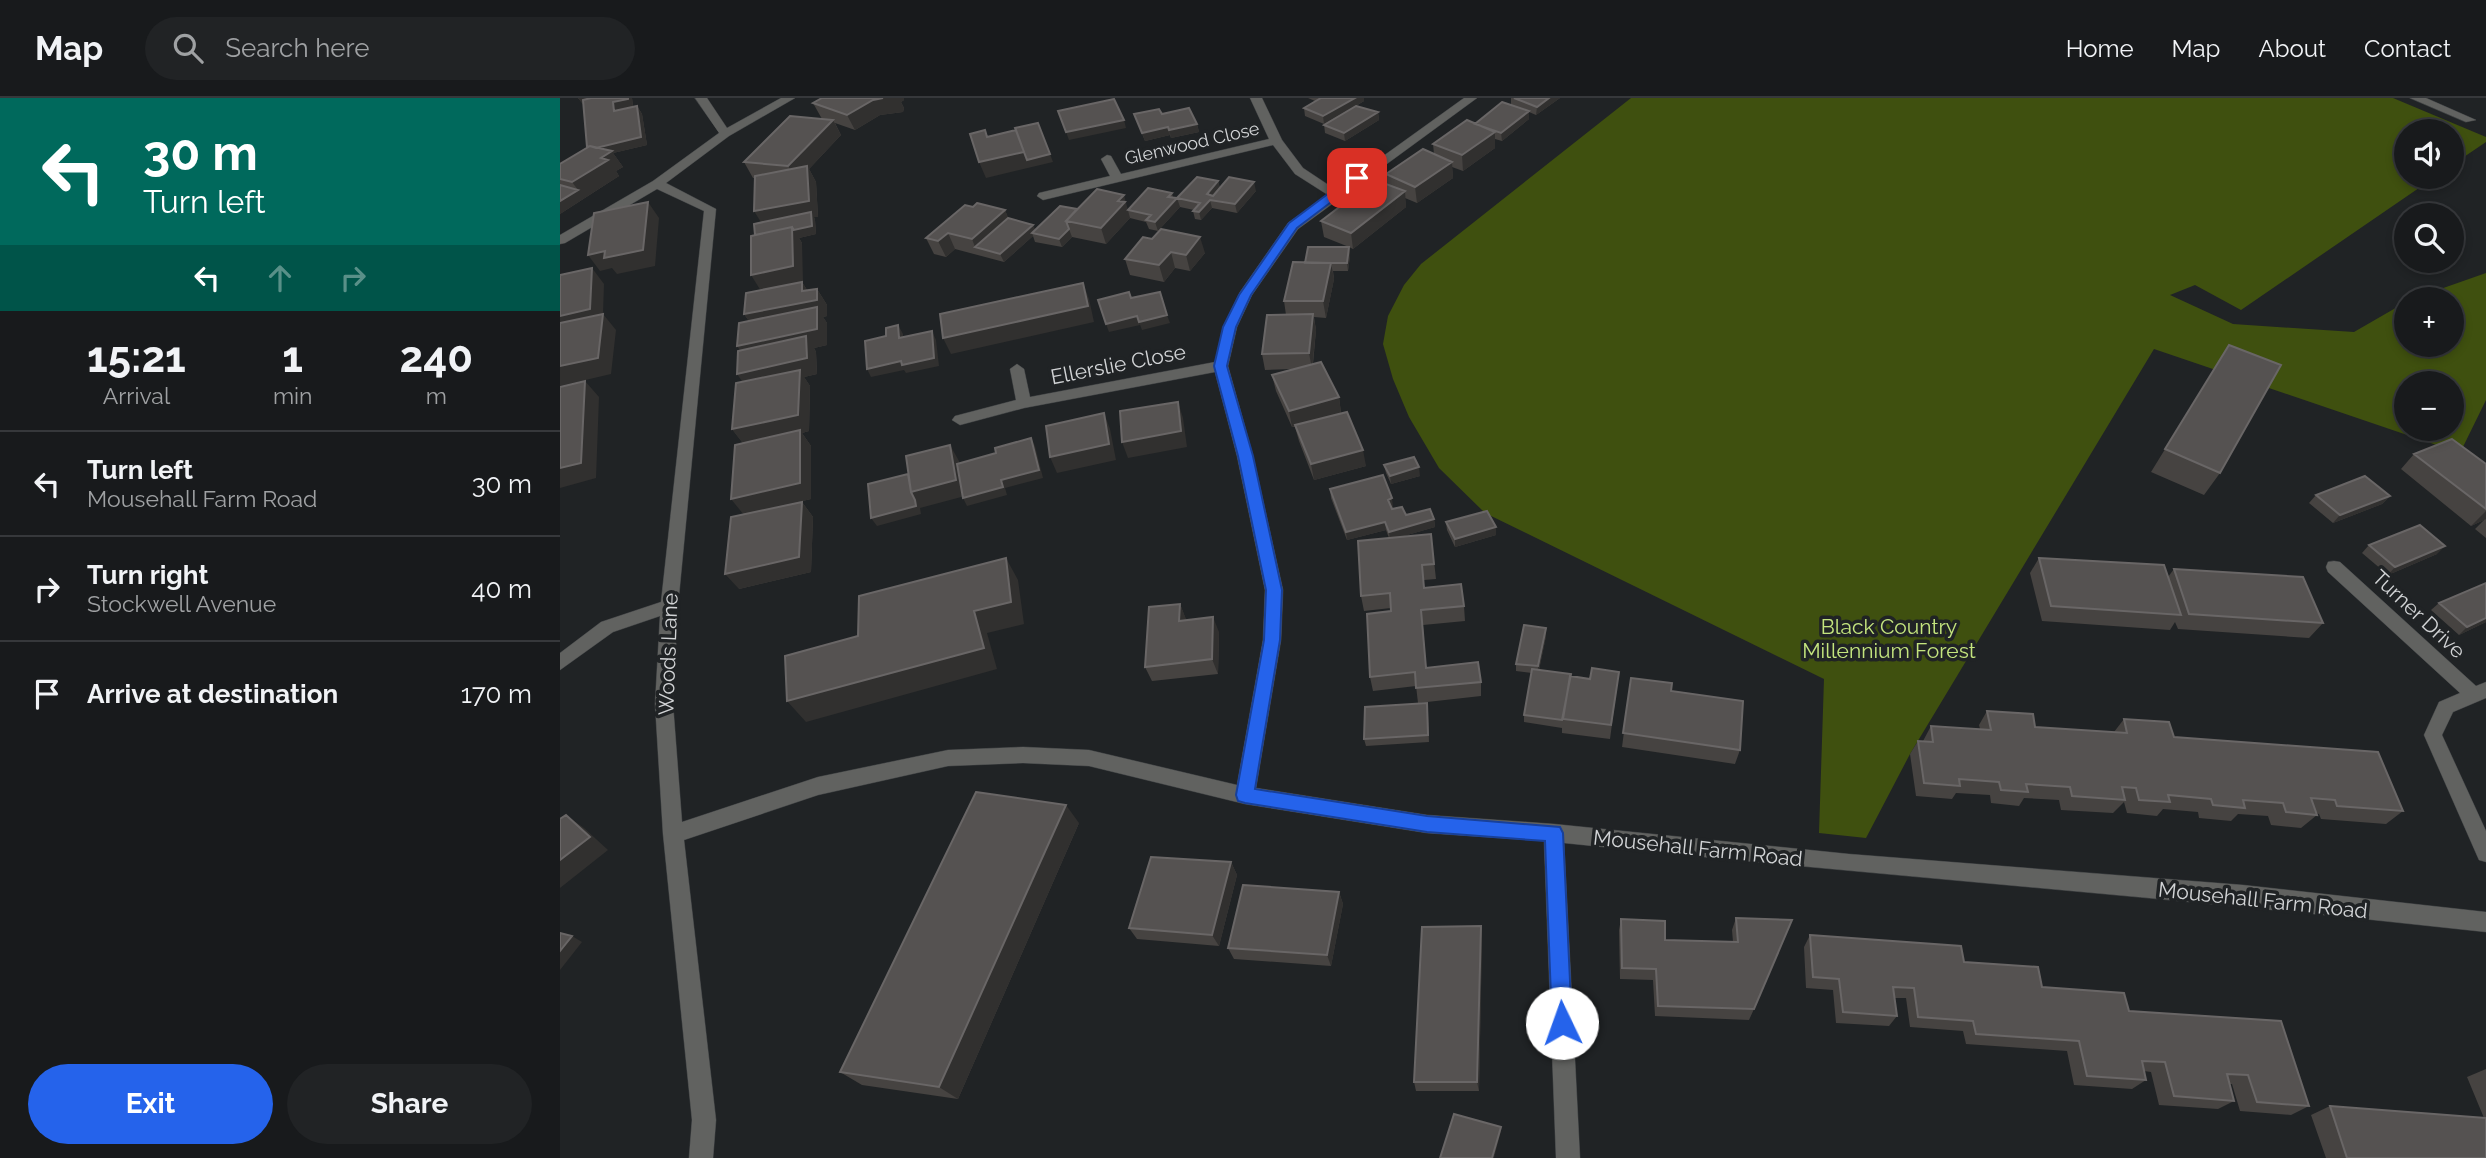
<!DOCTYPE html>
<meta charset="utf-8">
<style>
:root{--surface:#181a1c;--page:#212325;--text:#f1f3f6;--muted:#9fa1a3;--line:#36383b;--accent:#2563eb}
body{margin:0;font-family:Raleway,sans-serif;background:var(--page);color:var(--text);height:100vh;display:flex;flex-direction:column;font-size:26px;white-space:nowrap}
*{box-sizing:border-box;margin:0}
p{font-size:23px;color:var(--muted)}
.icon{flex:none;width:38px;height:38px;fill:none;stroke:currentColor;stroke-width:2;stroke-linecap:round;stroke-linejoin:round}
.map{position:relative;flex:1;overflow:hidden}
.drawer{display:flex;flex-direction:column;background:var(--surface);width:560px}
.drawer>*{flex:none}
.banner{background:#00695c;color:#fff;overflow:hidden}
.buttons{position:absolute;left:1834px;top:21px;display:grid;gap:14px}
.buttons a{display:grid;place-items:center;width:70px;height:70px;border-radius:50%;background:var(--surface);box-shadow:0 4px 10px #0003,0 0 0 2px var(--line);font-size:35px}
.pin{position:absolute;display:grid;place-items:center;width:60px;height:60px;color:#fff;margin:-30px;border-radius:14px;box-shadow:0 4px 10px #0006}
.me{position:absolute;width:77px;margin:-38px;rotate:357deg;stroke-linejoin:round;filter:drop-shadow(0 0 5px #0008)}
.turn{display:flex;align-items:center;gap:24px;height:147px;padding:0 28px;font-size:32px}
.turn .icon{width:91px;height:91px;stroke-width:2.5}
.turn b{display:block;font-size:49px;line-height:60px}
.lanes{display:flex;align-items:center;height:66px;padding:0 28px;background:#0003;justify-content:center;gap:35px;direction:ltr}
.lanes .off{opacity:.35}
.eta{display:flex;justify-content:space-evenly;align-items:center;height:119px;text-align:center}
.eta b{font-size:42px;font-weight:700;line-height:49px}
.button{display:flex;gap:14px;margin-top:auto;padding:14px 28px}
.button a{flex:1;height:80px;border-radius:42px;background:var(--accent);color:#fff;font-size:28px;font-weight:700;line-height:80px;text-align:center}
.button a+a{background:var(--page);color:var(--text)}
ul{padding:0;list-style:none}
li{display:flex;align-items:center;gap:21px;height:105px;padding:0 28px;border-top:2px solid var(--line)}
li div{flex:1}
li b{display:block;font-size:26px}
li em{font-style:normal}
header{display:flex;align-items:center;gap:42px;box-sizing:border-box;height:98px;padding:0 35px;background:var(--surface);border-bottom:2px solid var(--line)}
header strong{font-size:33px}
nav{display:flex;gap:38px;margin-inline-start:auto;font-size:24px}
.search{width:490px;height:63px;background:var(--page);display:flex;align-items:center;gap:18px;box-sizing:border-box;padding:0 24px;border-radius:38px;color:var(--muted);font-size:26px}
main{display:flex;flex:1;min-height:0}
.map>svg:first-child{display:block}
.green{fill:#3f500f;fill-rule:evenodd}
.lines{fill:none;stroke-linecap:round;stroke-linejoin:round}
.minor-casing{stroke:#3c3f41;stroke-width:1}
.minor{fill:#616260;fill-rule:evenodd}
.wall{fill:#464341}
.shaded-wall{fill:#31302f}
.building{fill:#555251;stroke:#696666;stroke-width:2}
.route{fill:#2563eb;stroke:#184099;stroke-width:2}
.labels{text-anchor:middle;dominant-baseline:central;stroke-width:7;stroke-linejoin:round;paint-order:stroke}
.far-street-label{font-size:18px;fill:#d1d3d5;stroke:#202325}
.street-label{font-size:21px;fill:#d1d3d5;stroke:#202325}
.park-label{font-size:21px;fill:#c4e57e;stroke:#202325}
</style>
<header>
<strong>Map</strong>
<div class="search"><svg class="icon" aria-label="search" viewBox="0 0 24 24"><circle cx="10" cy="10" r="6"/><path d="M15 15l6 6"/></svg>Search here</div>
<nav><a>Home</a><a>Map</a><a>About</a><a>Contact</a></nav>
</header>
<main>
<section class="drawer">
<div class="banner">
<div class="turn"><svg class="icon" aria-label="left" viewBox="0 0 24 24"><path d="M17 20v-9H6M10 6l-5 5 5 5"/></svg><div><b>30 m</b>Turn left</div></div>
<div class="lanes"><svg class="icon" aria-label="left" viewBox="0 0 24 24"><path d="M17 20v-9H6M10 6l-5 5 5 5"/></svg><svg class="icon off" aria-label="ahead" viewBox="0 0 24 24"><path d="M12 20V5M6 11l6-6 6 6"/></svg><svg class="icon off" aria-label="right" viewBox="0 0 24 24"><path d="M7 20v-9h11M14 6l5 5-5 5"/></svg></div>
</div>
<div class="eta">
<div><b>15:21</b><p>Arrival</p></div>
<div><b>1</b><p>min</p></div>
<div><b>240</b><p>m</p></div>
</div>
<ul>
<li><svg class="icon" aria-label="left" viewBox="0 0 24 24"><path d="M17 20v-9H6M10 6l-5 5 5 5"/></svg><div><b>Turn left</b><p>Mousehall Farm Road</p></div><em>30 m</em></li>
<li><svg class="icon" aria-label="right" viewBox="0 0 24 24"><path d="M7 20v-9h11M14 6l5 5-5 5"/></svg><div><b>Turn right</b><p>Stockwell Avenue</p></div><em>40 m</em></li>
<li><svg class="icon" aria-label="arrive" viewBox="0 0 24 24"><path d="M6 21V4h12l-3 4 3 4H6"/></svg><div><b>Arrive at destination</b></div><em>170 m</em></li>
</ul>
<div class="button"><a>Exit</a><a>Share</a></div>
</section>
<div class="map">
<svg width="1926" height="1060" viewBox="0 0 1926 1060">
<rect width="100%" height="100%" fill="#202325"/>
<!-- green -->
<path class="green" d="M1071,0H1833L1926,39V44L1892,67V33H1846V79H1875L1681,212L1635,187L1610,197L1673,226L1794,234L1846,204V247H1892V201H1852L1926,175V302L1900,355L1594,251L1350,656L1306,740L1259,735L1264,581L925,415L879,370L849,319L833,281L823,246L828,218L844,187L861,166ZM1846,285H1892V331H1846Z"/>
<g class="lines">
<defs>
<path id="minor" d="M135,0H147L167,30L221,0H235L169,38L106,85L156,111L118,508L113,606L122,724L258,679L388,652L463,649L529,652L677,687L703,542L705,492L677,358L655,274L464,310L400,327L392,322L395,318L456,302L450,271L457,266L464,271L470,299L655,264L663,229L680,194L728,125L768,97L735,76L713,47L483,102L477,98L479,95L550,78L541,61L547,57L551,58L561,76L709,41L690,0H702L722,42L743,70L776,92L904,0H917L738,131L692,197L677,229L668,268L693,358L723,492L721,542L696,690L867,717L994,726L1289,756L1683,787L1926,814V834C1619,800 1312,777 1004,745L1020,1060H996L984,743L867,735L685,706L529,668L463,665L388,668L258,697L124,742L156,1022L153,1060H129L132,1022L103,736L95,606L100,518L53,534L0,572V555L41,524L101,504L144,113L97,91L5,145L0,146V137L93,83L159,35Z
M1850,0H1866L1916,22L1906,24Z
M1774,463L1780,464L1916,588L1926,584V600L1893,614L1882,637L1926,733V764L1919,762L1864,637L1879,604L1900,595L1768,474L1766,469L1768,464Z"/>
</defs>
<!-- minor casing -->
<use href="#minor" class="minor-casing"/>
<!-- minor -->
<use href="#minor" class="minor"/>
</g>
<!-- wall -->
<path class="wall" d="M18,0H72L73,8H77L82,16L87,47L53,55L63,69L56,73L59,78L0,116V66L27,49L23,6Z
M262,0H344V2L341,4L344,10L343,14L320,17L295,32L275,25L281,37L249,71L256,84L258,119H254L255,122L256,136L239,140L242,145V184L247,192L257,191L267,207V218L263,219L267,225V247L254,250L256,254L257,276L244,279L250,288L249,333L242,335L251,348V401L187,416L242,404L253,419L251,474L179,491L184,417L183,345L172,331L182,284L181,252L189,223L184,216L201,192L195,137L201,125L195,80H193L184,64L262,21L253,5Z
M748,0H804V3L796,8L818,14L819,22L785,43L765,35L764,26L745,18L744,10L755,3Z
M951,0H1000L976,17L969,14V21L942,43L935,41V50L903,73L892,69L893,80L857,105L845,100L846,109L793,151L789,149L790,158L788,173H773L774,181L766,220L754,219L756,232L753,266L779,299L781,315L806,368L754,382L739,343L735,329H732L716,293L712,277L732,271L705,272L702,256L726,217L724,203L745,165L789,149L764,139L761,123L827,86L826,76L874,56L873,46L951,7Z
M574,16H602L637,26L639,34L611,40L610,37L585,43Z
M658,83L660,90L696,93L677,115L652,110L641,122L635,121L633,113L634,112L620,109L598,133L589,131L586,124L570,120L546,146L512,139L502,149L475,144L473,138L444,164L395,151L386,159L374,156L366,140L413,109L445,112L448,120L475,132L517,111H568L612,95L613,100H617Z
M583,139L645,155L630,173L615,170L604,184L570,177L565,161Z
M1669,247L1660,375L1644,397L1591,374Z
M1854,356L1926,366V440L1915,431L1924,422L1911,428L1841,371Z
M824,367L860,378L831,386L826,375Z
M770,391L833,409H831L832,411L846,417L874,421L875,429L840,439L871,436L876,481L864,482V490L904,508L905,523L863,527L866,570L921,584V598L858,605L856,588L813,593L810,579L831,513V510L804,513L801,498L829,440L826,432L787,442L771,400Z
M1756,397L1830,398L1822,406L1773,425L1749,405Z
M886,424L936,429V437L895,449L887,432Z
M1809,447L1877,456L1828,477L1802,455Z
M1479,460L1608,479L1614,471L1763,525L1749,540L1618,531L1615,524L1610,532L1482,523L1470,475Z
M1926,485V524L1899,537L1871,512L1879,505Z
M620,506L626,522L659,534L658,576L592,583L585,569Z
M986,530V538L979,572L1010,578L1030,581L1059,574L1050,641L1002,635V630L964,624V617L972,575L956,573V566Z
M1071,580L1111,593L1180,652L1175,666L1062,649Z
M868,613L869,644L806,648L804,641Z
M1427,613L1475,629L1554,634L1564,621L1614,639L1843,713L1826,726L1761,721L1759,716L1756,715L1757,717L1741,730L1711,727L1708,718L1678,716L1671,723L1639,720L1638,714L1603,711L1597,718L1567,715L1564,704L1553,715L1501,712L1499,702L1464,700L1459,708L1431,705L1430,697L1396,695L1392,701L1356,698L1350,656L1358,643H1363L1371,628L1420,631L1419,627Z
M519,725L398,1001L302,987L280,974Z
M671,764L677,777L659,848L577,841L569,830Z
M779,794L783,806L771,868L674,861L668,850Z
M1176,820L1194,911L1189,922L1095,918L1093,882L1060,881L1059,832L1061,821L1105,842L1173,844L1172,832Z
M921,828L922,840L919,993H856L854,984Z
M1250,837L1404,864L1482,889L1569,913L1749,1008L1731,1017L1680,1013L1672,986H1669L1674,1003L1658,1011L1599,1007L1591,974L1584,973L1586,982L1572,991L1514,987L1507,953L1406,946L1403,933L1350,929L1346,900H1335L1337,918L1329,928L1276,925L1273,892L1246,890L1244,849Z
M1926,971V1060H1766L1751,1017L1770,1008L1924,1020L1907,979Z"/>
<!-- shaded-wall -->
<path class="shaded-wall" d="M18,0H50L23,6Z
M68,0H72L73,9L54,13L53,4Z
M323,0H344V2L341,4L344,10L343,14L320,17L295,32L287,17L313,2Z
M795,0H804V3L764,26L763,18Z
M989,0H1000L976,17L977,9Z
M77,8L82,16L87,47L53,55L63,69L56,73L59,78L0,116V103L18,92L12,84L27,52Z
M969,13V21L942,43L941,35Z
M818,14L819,22L785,43L784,35Z
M273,22L281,37L249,71L256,84L258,119H254L255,122L256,136L239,140L242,145L243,184L201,193L191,177L232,129H204L194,113L237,84L228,68Z
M564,22L566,30L509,42L506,34Z
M637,26L639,34L611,40L609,32Z
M608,29L610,37L585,43L582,35Z
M935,34V50L903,73L902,57Z
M464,54L490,56L493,64L426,80L419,64Z
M892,64L893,80L857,105L855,89Z
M658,83L660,91L650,102L652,110L641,122L639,114L647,96Z
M694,84L696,93L677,115L675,106Z
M845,93L846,109L793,151L791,135Z
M564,97L570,120L546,146L541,130L558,103Z
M617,100L620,109L598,133L595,124Z
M88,104L99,120L95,168L57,176L52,170L40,173L28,157Z
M445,112L452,129L415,149L412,141Z
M473,127L477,135H472L473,138L444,164L440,156Z
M509,131L512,139L502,149L499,141Z
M388,135L395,151L386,159L378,143Z
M640,139L645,155L630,173L626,157Z
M789,149L790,158L788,173L787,165Z
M611,154L615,170L604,184L599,167Z
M771,165L774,181L766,220L763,203Z
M32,170L44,186L43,216L56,232L51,276L0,288V212Z
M242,184L252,200L257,191L267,207V218L263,219L267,225V247L254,250L256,254L257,276L244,279L250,288L249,333L242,335L251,348V401L184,417L171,401L184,347L172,331L188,292L177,276L188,264L177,248L195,232L184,216L242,193Z
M523,185L529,201L534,224L391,256L383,240Z
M753,216L756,232L752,271L749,255Z
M607,217L610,225L582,232L579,224Z
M577,218L580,227L549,234L546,226Z
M338,227L343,236L344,249L339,240Z
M372,233L376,242L379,268L346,275L344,272L311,279L307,271Z
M25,283L39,299L36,380L0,390V370Z
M779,299L781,315L732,329L729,313Z
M618,304L623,320L627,349L568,360L562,344Z
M544,315L550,331L556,362L497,375L490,359Z
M471,340L475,348L483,380L445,390L447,397L407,408L403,400L441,382Z
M390,347L399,363L405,398L360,410L361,416L317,428L311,420L351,394Z
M803,352L806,368L754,382L751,366Z
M859,369L860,378L831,386L830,378Z
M1830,398L1822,406L1773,425L1780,417Z
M832,400L833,409L830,410L828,402Z
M242,404L253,419L251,474L179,491L165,476Z
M1926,413V421L1911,428Z
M874,421L875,429L830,442L829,434Z
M825,424L826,432L787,442L786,434Z
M936,429V437L895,449V441Z
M1885,448L1877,456L1828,477L1835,469Z
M446,460L458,482L464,526L427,535L437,571L246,624L227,603L414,513Z
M620,506L626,521L625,538L619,523Z
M653,519L659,534L658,576L652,561Z
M1926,520V524L1899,537L1907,529Z
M986,530V538L978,576V568Z
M506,707L519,725L398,1001L379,989Z
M6,717L24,730L48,752L0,790V762Z
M671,764L677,777L659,848L652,837Z
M779,794L783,806L771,868L767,857Z
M921,828L922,840L919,993L917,984Z
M12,838L22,844L0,872V853Z
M941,1029V1033L934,1060H932Z"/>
<!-- building -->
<path class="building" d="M31,0H68V1L53,4L54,13L77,8L81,39L36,50L30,48L27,49L23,2Z
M262,0H323L313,2L287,17L253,5Z
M761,0H795L763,18L744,10Z
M954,0H989L977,9Z
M554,1L564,22L506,34L498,13Z
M942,4L969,13L941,35L915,26Z
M796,8L818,14L784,35L764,27Z
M629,10L637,26L609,32L608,29L582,35L574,16L599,11L602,16Z
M230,18L273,22L228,68L184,64Z
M907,22L935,34L902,57L873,46Z
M478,25L490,56L467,62L455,30Z
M425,32L427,39L456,32L464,54L419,64L410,36Z
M30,48L52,53L41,60L48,62L12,84L0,81V66Z
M863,51L892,64L855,89L826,76Z
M247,68L249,103L194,113L195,78Z
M637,79L658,83L647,96L653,98L669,79L694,84L675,106L650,102L639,114L633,113L640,105L617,100Z
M815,82L845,93L791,135L761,123Z
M0,87L18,92L0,103Z
M588,90L612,95L608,99L617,100L595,124L586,122L591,117L568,112Z
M537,91L564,97L558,103L565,104L541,130L506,123Z
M88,104L83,152L44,160L45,153L28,157L34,115Z
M417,105L445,112L412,141L388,135L378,143L366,140L405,107L413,109Z
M500,108L517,111L506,123L509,131L499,141L472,135Z
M251,114L252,128L234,132L232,129L195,137L194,126Z
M448,120L473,127L440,156L415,149Z
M232,129L233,168L191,177V138Z
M601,131L640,139L626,157L611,154L599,167L565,161L583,139L592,141Z
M748,149H789L787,165H745Z
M733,164L771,165L763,203H724Z
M32,170L30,211L0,218V177Z
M242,184V193L257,191V202L184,216L186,195Z
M523,185L528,208L383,240L380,216Z
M569,194L571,200L600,194L607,217L579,224L577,218L546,226L538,202Z
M257,209V231L177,248L179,225Z
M43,216L38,260L0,268V225Z
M753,216L749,255L702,256L707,217Z
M338,227L339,240L372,233L374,260L342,267L341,263L307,271L305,243L326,238V230Z
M246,238L247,260L177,276L178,253Z
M1669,247L1721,267L1660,375L1605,351Z
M761,264L779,299L729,313L712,277Z
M240,272L238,317L172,331L176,285Z
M25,283L21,365L0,370V289Z
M618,304L621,333L562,344L560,313Z
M787,314L803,352L751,366L735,327Z
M544,315L549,346L490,359L486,328Z
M240,332V385L171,401L175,347Z
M471,340L479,372L441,382L443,389L403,400L397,366L436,355L435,350Z
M1892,341L1926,366V411L1854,356Z
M390,347L396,382L351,394L346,358Z
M854,359L859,369L830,378L824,367Z
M348,376L351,394L355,402L356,408L311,420L308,386Z
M823,377L832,400L828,402L832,411L842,409L846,417L870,411L874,421L829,434L825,424L786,434L770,391Z
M1805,378L1830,398L1780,417L1756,397Z
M242,404L239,459L165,476L171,419Z
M927,413L936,429L895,441L886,424Z
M1860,427L1885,448L1835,469L1809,447Z
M871,436L874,466L862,467L864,490L901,486L904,508L861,512L866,570L918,564L921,584L856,590L855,574L810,579L807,516L831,513L830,495L801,498L798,443Z
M446,460L451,504L414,513L424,550L227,603L225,558L298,538L299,498Z
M1479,460L1604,467L1621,517L1491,508Z
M1614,471L1743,479L1763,525L1629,516Z
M1926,485V520L1907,529L1879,505Z
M620,506L619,523L653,519L652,561L585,569L589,509Z
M964,527L986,530L978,568L956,566Z
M1032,570L1059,574L1051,627L1003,621L1010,578L1030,581Z
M972,571L1011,576L1002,622L964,617Z
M1071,580L1112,585L1111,593L1183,603L1180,652L1063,635Z
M867,605L868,637L804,641L805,609Z
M1427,613L1473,616L1475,629L1567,635L1564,621L1609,624L1614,639L1818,654L1843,713L1777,708L1775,702L1751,700L1757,717L1726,714L1723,705L1683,702L1685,710L1653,707L1651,701L1608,697L1610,704L1579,702L1576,690L1562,689L1565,702L1512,698L1510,689L1466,686L1468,694L1441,692L1439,684L1399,681L1400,688L1364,685L1358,643L1373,644L1371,628L1431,632Z
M416,694L506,707L379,989L280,974Z
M6,717L30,739L0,762V721Z
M591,759L671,764L652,837L569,830Z
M683,787L779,794L767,857L668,850Z
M1176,820L1232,822L1194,911L1098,908L1096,871L1062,870L1061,821L1105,823V842L1178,844Z
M921,828L917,984H854L862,829Z
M0,835L12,838L0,853Z
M1250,837L1401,848L1404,864L1478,869L1482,889L1564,895L1569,913L1721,923L1749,1008L1697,1004L1688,977L1667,976L1674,1003L1614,998L1605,964L1582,963L1586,982L1527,978L1519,943L1416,936L1413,923L1358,919L1354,890L1333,889L1337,918L1283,914L1279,881L1253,879Z
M1770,1008L1926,1020V1060H1787Z
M894,1016L941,1029L932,1060H880Z"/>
<!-- route -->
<path class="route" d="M793,77L803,80L737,130L691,197L676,229L667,268L693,358L722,492L720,542L695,691L867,718L1000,729L1003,735L1012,925L1009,932L1002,935L995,932L992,925L985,743L867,734L685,705L678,703L676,697L704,542L706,492L678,358L654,268L663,229L679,197L729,125Z"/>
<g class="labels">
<!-- far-street labels -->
<g class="far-street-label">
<text transform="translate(632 45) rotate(-13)">Glenwood Close</text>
</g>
<!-- street labels -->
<g class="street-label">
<text transform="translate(558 266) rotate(-11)">Ellerslie Close</text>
<text transform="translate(1859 516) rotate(43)">Turner Drive</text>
<text transform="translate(108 556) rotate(-88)">Woods Lane</text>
<text transform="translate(1138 750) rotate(6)">Mousehall Farm Road</text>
<text transform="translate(1703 802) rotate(6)">Mousehall Farm Road</text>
</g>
<!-- park labels -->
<g class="park-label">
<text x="1329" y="528">Black Country<tspan x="1329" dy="24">Millennium Forest</tspan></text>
</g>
</g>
</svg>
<div class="buttons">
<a><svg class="icon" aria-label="sound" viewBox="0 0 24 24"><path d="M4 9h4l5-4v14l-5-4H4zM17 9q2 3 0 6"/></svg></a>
<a><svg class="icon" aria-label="search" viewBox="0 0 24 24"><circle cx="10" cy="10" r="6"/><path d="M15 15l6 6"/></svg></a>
<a>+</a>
<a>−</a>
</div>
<div class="pin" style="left:797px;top:80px;background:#d93025"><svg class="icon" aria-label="arrive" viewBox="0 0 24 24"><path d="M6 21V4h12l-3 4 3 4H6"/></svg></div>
<svg class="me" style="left:1002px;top:925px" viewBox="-20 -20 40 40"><circle r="19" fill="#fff"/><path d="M0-13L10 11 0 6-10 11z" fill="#2563eb"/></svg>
</div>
</main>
